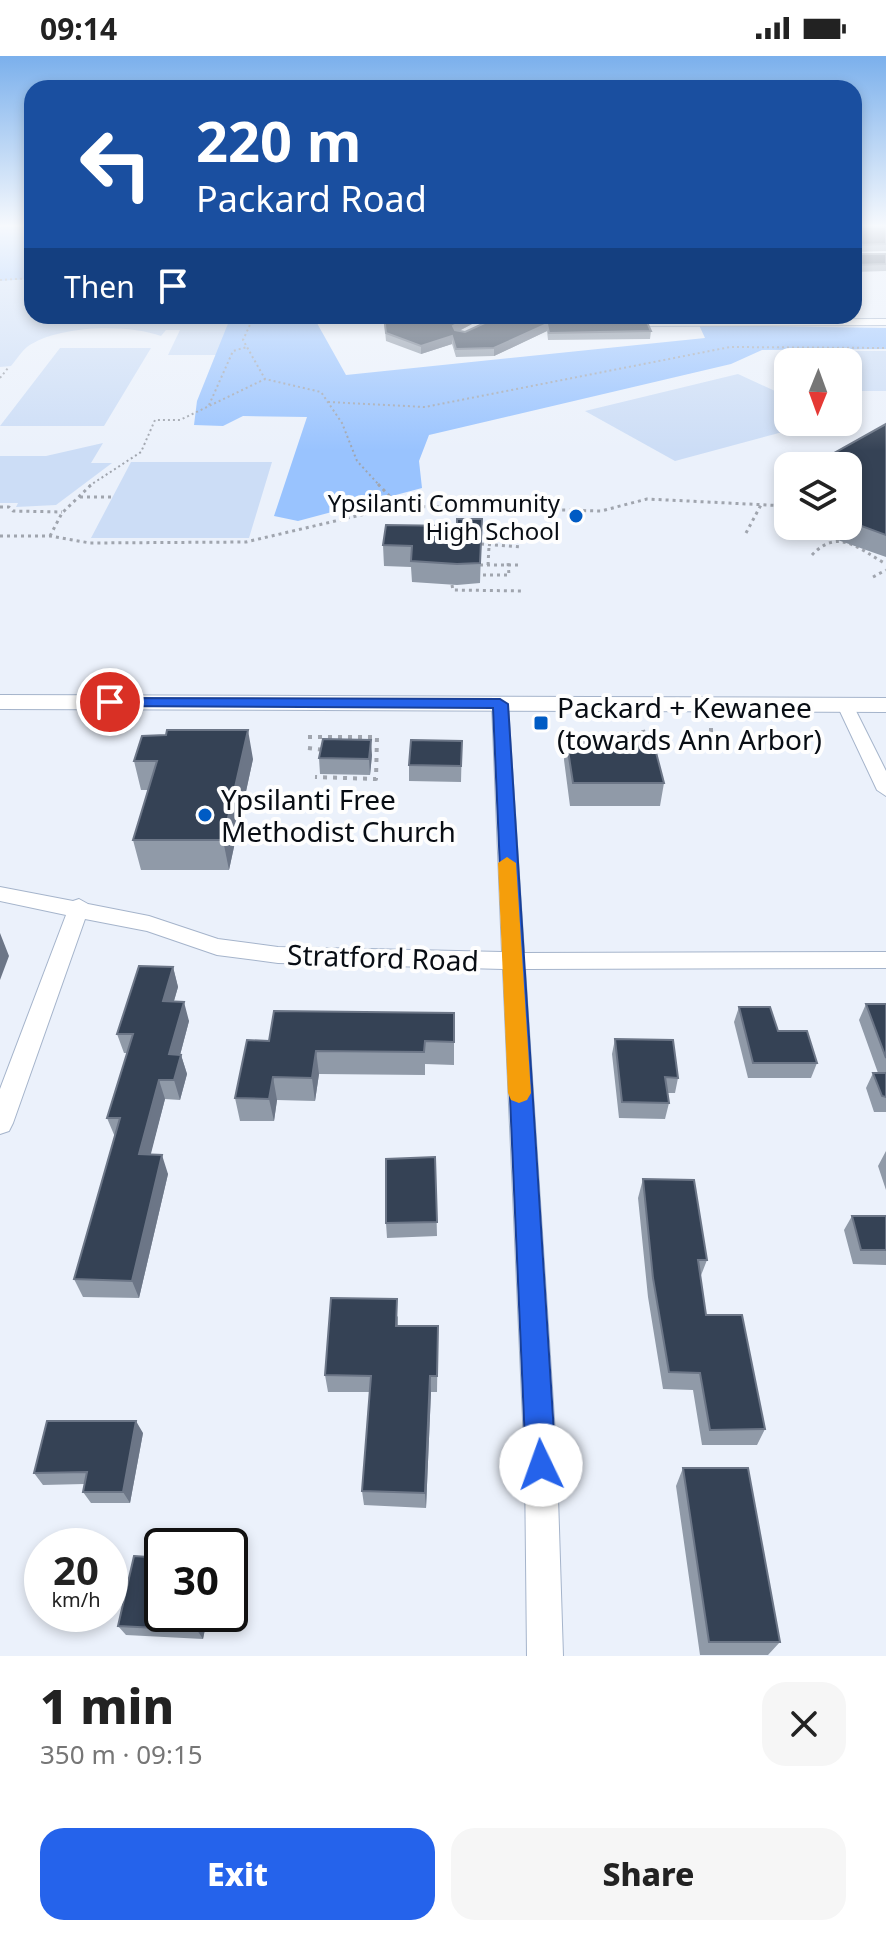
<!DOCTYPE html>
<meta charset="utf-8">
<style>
:root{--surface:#fff;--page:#f6f6f6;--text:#222;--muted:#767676;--accent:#2563eb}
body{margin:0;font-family:"Noto Sans",sans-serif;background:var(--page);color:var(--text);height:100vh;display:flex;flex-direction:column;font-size:30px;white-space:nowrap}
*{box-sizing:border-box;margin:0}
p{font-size:26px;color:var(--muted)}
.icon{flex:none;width:44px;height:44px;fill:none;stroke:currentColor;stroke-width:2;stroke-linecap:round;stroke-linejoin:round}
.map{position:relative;height:1600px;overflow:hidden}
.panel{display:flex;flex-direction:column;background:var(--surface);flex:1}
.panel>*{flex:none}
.banner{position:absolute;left:24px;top:24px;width:838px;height:244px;border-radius:24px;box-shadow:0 4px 12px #0003;background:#1a4fa0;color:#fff;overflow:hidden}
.needle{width:52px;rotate:181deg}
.buttons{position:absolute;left:774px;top:292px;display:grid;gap:16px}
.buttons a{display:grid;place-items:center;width:88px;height:88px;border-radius:16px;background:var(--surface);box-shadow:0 4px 12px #0003;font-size:40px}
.speed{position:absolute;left:24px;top:1472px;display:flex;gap:16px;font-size:40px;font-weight:700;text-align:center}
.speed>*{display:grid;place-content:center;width:104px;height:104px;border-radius:50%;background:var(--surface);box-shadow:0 4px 12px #0003;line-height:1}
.speed small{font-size:20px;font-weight:400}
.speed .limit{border:4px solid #111;border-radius:12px;background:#fff;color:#111}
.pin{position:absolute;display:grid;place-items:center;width:68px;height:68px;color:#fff;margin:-34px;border:4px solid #fff;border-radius:50%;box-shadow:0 2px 8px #0007}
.me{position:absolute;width:88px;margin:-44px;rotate:357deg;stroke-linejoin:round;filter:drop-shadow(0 0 6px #0008)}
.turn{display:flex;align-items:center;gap:28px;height:168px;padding:0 40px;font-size:36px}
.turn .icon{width:104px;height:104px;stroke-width:2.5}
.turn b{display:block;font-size:56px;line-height:68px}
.then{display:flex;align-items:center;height:76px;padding:0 40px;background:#0003;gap:16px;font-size:30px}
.round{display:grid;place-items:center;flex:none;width:84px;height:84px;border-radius:24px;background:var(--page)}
.head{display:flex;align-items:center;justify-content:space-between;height:136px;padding:0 40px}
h1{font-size:48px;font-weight:800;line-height:60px}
.primary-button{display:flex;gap:16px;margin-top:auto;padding:16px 40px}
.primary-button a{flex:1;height:92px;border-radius:24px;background:var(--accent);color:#fff;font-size:32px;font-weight:800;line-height:92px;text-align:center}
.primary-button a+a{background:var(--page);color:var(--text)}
.status{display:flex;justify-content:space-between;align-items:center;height:56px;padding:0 40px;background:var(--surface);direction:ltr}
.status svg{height:22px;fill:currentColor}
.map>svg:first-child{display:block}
.green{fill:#ccddf6}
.forest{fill:#99c3fe}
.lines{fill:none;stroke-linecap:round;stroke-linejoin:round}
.street-casing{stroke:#a5b4cb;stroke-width:2}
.secondary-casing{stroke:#a5b4cb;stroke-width:2}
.path-far2{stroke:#a0a5ae;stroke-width:2;stroke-dasharray:2 3;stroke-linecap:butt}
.path-far1{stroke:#a0a5ae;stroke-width:3;stroke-dasharray:3 4;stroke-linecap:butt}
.path{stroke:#a0a5ae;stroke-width:4;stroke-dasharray:4 6;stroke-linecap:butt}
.street{fill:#fff;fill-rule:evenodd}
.secondary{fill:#fff;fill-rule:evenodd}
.wall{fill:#909aa8}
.shaded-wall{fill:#6c7687}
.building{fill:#354255;stroke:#6c7687;stroke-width:2}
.route{fill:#2563eb;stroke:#184099;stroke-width:2}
.slow{fill:#f59e0b}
.poi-dot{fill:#005bc4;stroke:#fefefe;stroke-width:3}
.labels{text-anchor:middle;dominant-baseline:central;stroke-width:8;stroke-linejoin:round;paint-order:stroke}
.far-poi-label{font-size:24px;fill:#080d14;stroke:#fefefe;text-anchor:end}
.poi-label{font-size:28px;fill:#080d14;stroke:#fefefe;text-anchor:start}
.street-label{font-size:28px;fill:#080d14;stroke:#fefefe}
</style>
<div class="status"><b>09:14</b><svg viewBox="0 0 49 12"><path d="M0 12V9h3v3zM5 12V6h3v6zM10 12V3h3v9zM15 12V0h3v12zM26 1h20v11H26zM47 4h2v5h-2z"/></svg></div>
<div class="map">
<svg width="886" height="1600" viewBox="0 0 886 1600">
<rect width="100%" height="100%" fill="#ebf1fb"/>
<!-- green -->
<path class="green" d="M32,223V260H231L217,299H168L180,274H166L161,280C127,268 58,269 27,291C21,296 16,304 11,310L0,311V225Z
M60,292H151L104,370H0Z
M825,295H886V335H853L848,327V306H833Z
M738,318L788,341V366H820L675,405L585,355Z
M103,387L91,407H112L56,449L16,451L18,447H0V400H46Z
M131,406H272L249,482H91Z"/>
<!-- forest -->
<path class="forest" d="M0,171H32V223L0,225Z
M231,260H313L346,319L705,282L699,269L886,272V293L762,294L731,308L429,379L419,405L422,432L298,465L274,460L307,361L243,360L223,370L194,369L197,345Z"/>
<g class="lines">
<defs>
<path id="street" d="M886,263V269L621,270L616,267L621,264Z
M500,643L508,648L524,897L886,896V912L525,913L557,1409L563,1600H527L525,1409L503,913L278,907L217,899L147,875L85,863L13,1067L9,1075L0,1078V1033L66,859L0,845V831L73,845L79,843L88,848L149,860L218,883L278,891L502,896L492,648Z
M845,644L853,649L886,715V740L877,734L837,649Z"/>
<path id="secondary" d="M0,639L886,642V656L0,653Z"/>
</defs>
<!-- street casing -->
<use href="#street" class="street-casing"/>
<!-- secondary casing -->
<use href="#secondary" class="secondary-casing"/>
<!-- path-far2 -->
<path class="path-far2" d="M0,224L32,222
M254,260L243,284L265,323L321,336L342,367L357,405L380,430
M0,322L8,312
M328,346L425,351L730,291L886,292
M209,349L233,295L247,291
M89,430L141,396L155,364H180L265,323"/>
<!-- path-far1 -->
<path class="path-far1" d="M378,428L399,450
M80,441H112
M0,451H9L13,455L62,456
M746,477L762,447
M479,479H489
M0,480H50L90,487L246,486L399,450L601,455L647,443L788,450
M50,480L62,457L92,428
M481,488L521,491
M812,499C838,471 859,493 886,508
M480,509H522
M488,509L490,472
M483,519H509L508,506
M873,521L886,514
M452,529L453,534L524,535"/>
<!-- path -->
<path class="path" d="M709,674H713
M606,679L644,678L643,674
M308,681H377L376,723L315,721
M595,682L602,679L612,683
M308,692L325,694"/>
<!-- street -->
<use href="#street" class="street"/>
<!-- secondary -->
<use href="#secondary" class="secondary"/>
</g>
<!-- wall -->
<path class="wall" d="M854,171H886V195L854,196Z
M854,198H886V215L854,216Z
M344,260H487L459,275L465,276L500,260L651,275L650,283L548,284L547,275L494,300L456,301L452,288L421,298L386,285L384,264L344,265Z
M886,368V501L812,475L813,470H848V410Z
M482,463L480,527L457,529L412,526L411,511L384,510L383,489Z
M566,681L664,727L660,750H570L564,704Z
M462,685L461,726L409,725V709Z
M372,699L370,719L320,718L319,702Z
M253,703L229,814H141L133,784L148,734H141L134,705Z
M173,911L178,931L174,945L189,965L180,999H181L187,1018L180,1044L165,1043L150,1099L168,1118L139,1242L83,1241L74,1223L115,1081L107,1062L127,997H124L117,978Z
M866,948H886V1056H874L866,1032L873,1017H878L859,964Z
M739,951L778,975L817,1007L811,1022H748L734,966Z
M454,957V1009L425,1008V1019L319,1018L315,1045L277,1044L274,1065H240L235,1042L269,985Z
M615,983L678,1022L675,1037H668L669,1047L665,1063L619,1062L612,998Z
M886,1095V1134L878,1110Z
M435,1101L437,1180L387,1182L386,1167Z
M643,1123L707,1204L700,1222L706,1259L765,1373L757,1389H702L693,1334L663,1333L648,1241L638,1142Z
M852,1160H886V1209L853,1208L844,1174Z
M398,1260V1270H438L437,1336H431L426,1452L364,1449L362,1435L370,1336H328L325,1319Z
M143,1377L130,1447H91L83,1436L84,1428L43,1429L34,1417Z
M683,1412L780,1586L768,1599H700L676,1430Z
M208,1558L203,1583L126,1579L118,1570Z"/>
<!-- shaded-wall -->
<path class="shaded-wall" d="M473,260H487L453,278V270Z
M547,268V275L494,300V292Z
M452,280V288L421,298V290Z
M248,674L253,703L229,814L223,784Z
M371,684L372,699L370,719L369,703Z
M0,877L9,900L0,924Z
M173,911L178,931L168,965L163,945Z
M184,946L189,965L175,1018L169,998Z
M316,995L319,1018L315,1045L312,1022Z
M181,999L187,1018L180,1044L174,1024Z
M273,1021L277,1044L274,1065L269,1043Z
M159,1024L165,1043L146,1117L139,1098Z
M162,1099L168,1118L139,1242L132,1225Z
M430,1320L431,1336L426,1452L425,1437Z
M136,1365L143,1377L130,1447L123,1436Z
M200,1558H208L203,1583L197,1574Z"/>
<!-- building -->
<path class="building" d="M854,171H886V188L855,189L854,196Z
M854,198H886V208L854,209Z
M384,260H473L453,270L455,274L465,276L500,260H520L568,264H646L651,275L549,277L547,268L494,292L456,293L452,280L421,290L386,277Z
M886,368V479L848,465V435L853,432L848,430V410H811Z
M457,463H482L480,507L457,508L411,505L412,490L383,489L386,469L457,470Z
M167,674H248L223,784H133L157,705H134L142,680L166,679Z
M566,681H652L664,727H573Z
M323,683L371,684L369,703L319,702Z
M411,684L462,685L461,710L409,709Z
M139,910L173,911L163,945L184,946L169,998L181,999L174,1024H159L139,1098L162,1099L132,1225L74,1223L120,1062H107L133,978H117Z
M866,948H886V1002Z
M739,951H770L778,975H807L817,1007H753Z
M274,955L454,957V986L425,985L424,996L316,995L312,1022L273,1021L269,1043L235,1042L247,984L269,985Z
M615,983L673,984L678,1022L665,1021L669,1047L622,1046Z
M873,1017H886V1041L882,1040Z
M435,1101L437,1166L386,1167V1103Z
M643,1123L694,1124L707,1204H698L706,1259H742L765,1373L710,1374L700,1317L669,1316L653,1222Z
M852,1160H886V1194H861Z
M331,1242L397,1243L396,1270H438L437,1320H430L425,1437L362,1435L371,1320L325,1319Z
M47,1365H136L123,1436H83L87,1416L34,1417Z
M683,1412H748L780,1586H709Z
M134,1500L162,1502V1558H200L197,1574L118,1570Z"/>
<!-- sky -->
<linearGradient id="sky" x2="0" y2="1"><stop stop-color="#7bb0ec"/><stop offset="0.43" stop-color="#f6f9fd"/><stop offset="1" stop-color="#f6f9fd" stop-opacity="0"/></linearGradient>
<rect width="886" height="395" fill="url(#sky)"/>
<!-- route -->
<path class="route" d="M110,642L500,643L508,648L556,1409L551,1419L541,1424L531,1419L526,1409L493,652L104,650V643Z"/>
<!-- slow -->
<path class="slow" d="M507,801L516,807L531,1037L527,1044L519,1047L511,1044L508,1037L498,807Z"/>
<!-- markers -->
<g class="poi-dot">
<circle cx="576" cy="460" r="8"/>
<rect x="533" y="659" width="16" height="16" rx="4"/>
<circle cx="205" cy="759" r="8"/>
</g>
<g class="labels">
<!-- far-poi labels -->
<g class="far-poi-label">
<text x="560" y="446">Ypsilanti Community<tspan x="560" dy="28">High School</tspan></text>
</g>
<!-- poi labels -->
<g class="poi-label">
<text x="557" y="651">Packard + Kewanee<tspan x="557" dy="32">(towards Ann Arbor)</tspan></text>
<text x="221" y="743">Ypsilanti Free<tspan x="221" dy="32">Methodist Church</tspan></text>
</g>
<!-- street labels -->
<g class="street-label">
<text transform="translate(383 901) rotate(2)">Stratford Road</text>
</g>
</g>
</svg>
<div class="buttons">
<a><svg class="needle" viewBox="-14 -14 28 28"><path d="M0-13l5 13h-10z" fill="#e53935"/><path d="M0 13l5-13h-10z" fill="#767676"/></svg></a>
<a><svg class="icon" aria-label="layers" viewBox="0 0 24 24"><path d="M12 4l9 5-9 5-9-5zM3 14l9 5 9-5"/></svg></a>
</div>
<div class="speed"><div>20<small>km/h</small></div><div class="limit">30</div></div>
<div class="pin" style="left:110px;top:646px;background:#d93025"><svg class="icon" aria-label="arrive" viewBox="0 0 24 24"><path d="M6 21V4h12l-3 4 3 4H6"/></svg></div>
<svg class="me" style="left:541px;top:1409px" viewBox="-20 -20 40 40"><circle r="19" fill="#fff"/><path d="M0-13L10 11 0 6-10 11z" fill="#2563eb"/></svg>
<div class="banner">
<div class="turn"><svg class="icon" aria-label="left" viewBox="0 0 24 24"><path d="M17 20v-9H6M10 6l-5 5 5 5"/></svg><div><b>220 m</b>Packard Road</div></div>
<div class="then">Then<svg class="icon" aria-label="arrive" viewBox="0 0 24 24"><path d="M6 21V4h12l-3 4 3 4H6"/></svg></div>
</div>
</div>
<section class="panel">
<div class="head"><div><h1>1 min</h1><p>350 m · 09:15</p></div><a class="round"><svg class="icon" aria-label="close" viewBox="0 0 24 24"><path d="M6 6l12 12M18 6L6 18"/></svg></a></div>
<div class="primary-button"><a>Exit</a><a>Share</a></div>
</section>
